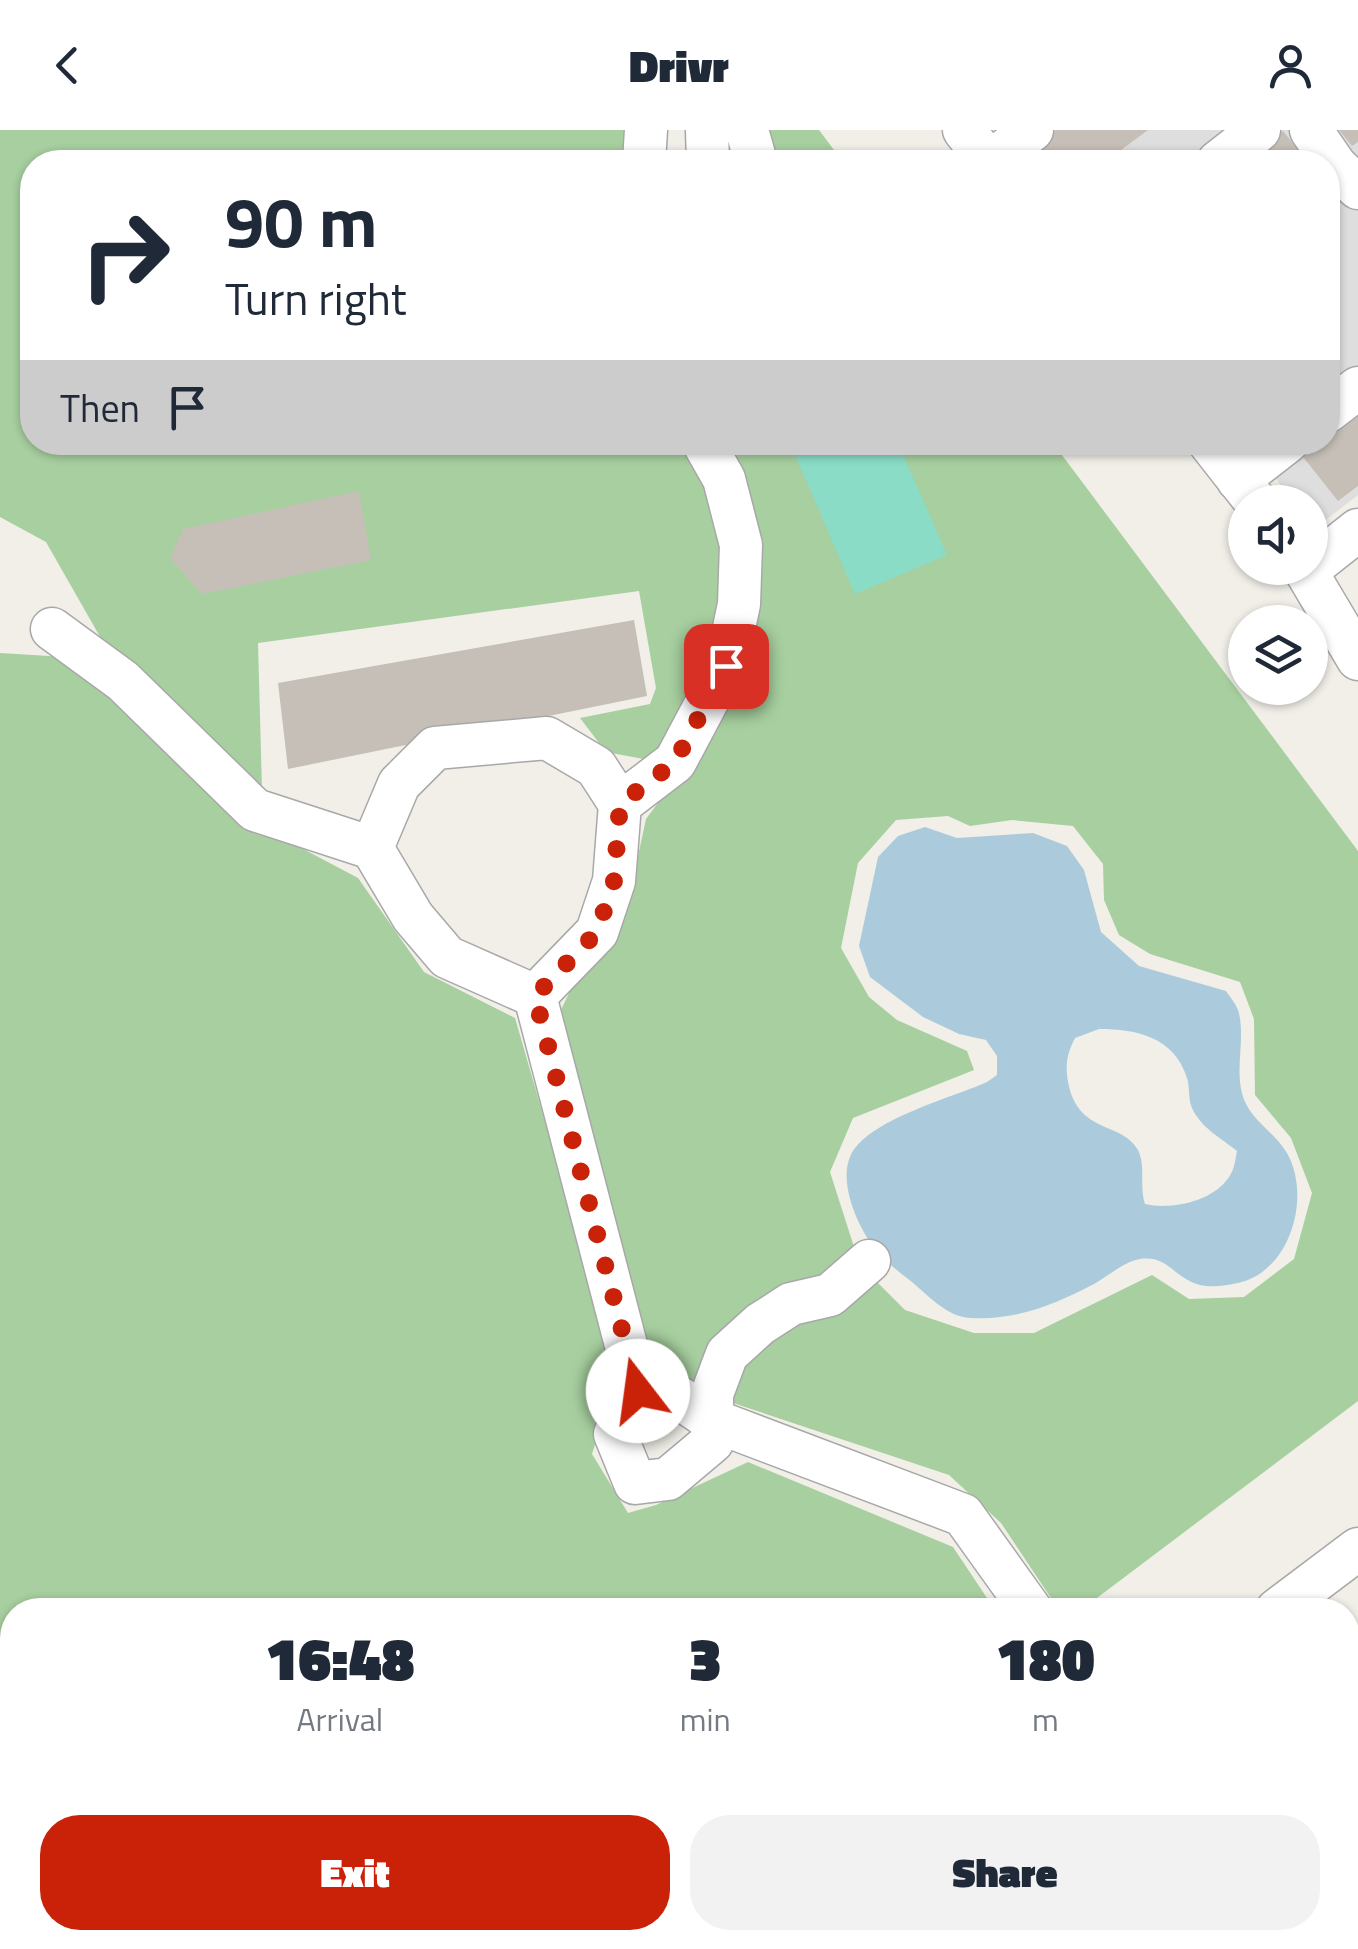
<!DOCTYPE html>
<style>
:root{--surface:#fff;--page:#f2f2f3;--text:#1f2937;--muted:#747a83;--accent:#ca2208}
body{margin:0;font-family:"Titillium Web",sans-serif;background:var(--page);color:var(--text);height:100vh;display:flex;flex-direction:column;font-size:38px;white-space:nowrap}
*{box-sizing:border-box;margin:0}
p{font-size:32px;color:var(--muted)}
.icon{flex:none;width:55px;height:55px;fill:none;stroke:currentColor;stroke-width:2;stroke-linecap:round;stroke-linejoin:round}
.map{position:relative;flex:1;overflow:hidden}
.side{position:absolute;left:0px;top:1468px;width:1360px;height:352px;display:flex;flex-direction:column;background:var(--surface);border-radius:40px 40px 0 0;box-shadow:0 2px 8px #0004}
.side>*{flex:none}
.guide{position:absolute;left:20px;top:20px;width:1320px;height:305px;border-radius:40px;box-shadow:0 2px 8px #0004;background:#fff;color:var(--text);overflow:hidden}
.controls{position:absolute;left:1228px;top:355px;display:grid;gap:20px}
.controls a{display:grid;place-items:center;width:100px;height:100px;border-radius:50%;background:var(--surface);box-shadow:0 2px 8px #0004;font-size:50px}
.pin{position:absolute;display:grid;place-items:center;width:85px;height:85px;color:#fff;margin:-42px;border-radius:20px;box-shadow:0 5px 15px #0006}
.me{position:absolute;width:110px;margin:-55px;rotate:345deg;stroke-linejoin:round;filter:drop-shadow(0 0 8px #0008)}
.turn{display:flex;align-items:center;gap:35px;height:210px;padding:0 40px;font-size:45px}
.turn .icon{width:130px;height:130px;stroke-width:2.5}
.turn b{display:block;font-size:70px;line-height:85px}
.then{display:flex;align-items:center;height:95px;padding:0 40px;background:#0003;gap:20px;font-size:38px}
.eta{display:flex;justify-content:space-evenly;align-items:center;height:170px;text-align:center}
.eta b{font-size:60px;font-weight:800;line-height:70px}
.cta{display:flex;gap:20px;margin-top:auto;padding:20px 40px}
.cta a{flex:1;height:115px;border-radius:40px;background:var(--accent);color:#fff;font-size:40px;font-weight:800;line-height:115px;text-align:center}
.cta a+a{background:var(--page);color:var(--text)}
header{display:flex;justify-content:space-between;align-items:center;height:130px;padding:0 40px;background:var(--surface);font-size:45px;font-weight:800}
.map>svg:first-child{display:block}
.residential{fill:#dfdede}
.forest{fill:#a7cf9f}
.pitch{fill:#8adcc7}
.water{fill:#abcbdd;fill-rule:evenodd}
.building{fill:#c6bfb8}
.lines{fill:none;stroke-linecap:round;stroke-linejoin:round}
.minor-casing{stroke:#a8a8a8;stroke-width:45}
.major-casing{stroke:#987b06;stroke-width:58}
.minor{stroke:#fff;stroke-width:42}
.major{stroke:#f8e0a6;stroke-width:55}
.route{stroke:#ca2208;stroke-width:18;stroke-dasharray:0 32.4}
</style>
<header><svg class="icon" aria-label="back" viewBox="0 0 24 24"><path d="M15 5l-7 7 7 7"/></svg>Drivr<svg class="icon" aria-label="person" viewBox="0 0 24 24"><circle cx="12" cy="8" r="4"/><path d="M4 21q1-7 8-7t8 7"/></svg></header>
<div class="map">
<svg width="1358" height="1819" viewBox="0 0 1358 1819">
<rect width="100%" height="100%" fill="#f1efe8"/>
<!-- residential -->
<path class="residential" d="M1007,0H1358V365L1314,399L1310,393V372H1294L1248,313L1328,312V32H1032Z
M1358,1703V1819H1213L1224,1808H1348V1711Z"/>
<!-- forest -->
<path class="forest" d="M0,0H627L628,32H32V312L685,313L733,418L721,518L681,594L649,630L606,622L580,588L650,574L656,558L639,461L258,513L262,660L103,512L46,412L0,387Z
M765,0H819L843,32H778Z
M728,313H1053L1358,721V1271L1081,1480H1059L1001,1393L949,1345L724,1270L732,1231L876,1151L905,1180L974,1203H1034L1152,1145L1189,1169L1244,1167L1294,1129L1312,1063L1291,1008L1255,965L1254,889L1240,852L1150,824L1119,805L1104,770L1103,734L1073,696L1012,690L970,696L948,686L896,690L858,733L841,818L869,867L897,890L967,921L974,940L853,988L830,1042L855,1120L699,1258L690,1256L648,1222L558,886L570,861L629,768L646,689L736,568L760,481L745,358Z
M0,523L65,527L139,579L220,675L358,748L424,842L515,888L618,1244L592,1324L628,1383L656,1375L748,1332L953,1417L995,1480H12V1692L0,1682Z
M155,1808H677L663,1819H169Z"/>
<!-- pitch -->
<path class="pitch" d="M790,313H898L947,425L855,464Z"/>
<!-- water -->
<path class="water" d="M925,697L957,708L1033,703L1067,716L1084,740L1101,802L1139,836L1226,861C1230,867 1236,874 1238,880C1246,906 1235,937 1242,963C1248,989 1274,1001 1287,1023C1312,1067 1290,1142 1238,1153C1220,1157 1202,1159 1186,1149C1169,1139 1163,1126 1140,1129C1125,1131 1107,1147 1094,1154C1056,1174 1015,1191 971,1188C950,1187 935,1172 920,1159C907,1147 891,1137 880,1125C860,1103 838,1055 850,1027C865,990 952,968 987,952L997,945V926L986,910L959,904L923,887L870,847L859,816L878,727L898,706ZM1099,899C1137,899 1174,907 1187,948C1190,957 1188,969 1192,978C1201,998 1221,1008 1237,1021C1235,1032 1234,1042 1226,1051C1209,1072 1170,1080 1145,1074C1139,1057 1146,1036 1138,1020C1122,991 1078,1005 1068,952C1065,934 1067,924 1075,908Z"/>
<!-- building -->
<path class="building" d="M1056,0H1148L1105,32H1020L1018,30Z
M1339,0H1358V12L1352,16Z
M1283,1L1308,32H1242Z
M1358,278V356L1338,371L1300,323L1314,312H1328V302Z
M359,361L371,430L202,464L170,428L183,399Z
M634,490L647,566L288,639L278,553Z"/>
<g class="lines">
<defs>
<path id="minor" d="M707,0L708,32
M747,0L756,32
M964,0L989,32
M1311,0L1335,35L1358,58
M644,32L646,0
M990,32L1032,0
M1218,32L1259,0
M1328,281L1358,258
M1209,312L1256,372
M1238,350L1287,312
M1304,438L1358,529
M1306,441L1358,400
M52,499L123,551L255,680L372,718L399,654L435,618L547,608L596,637L620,674L675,632L726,536L739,474L741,415L724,349L703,312
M372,718L413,787L447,827L535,866L638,1261L615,1304L635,1353L668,1349L712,1312V1264L727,1224L760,1194L791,1174L830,1165L869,1131
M535,866L597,802L614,751L620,674
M638,1261L675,1265L712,1290L963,1385L1031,1480
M1277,1480L1358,1419
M1348,1620L1358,1612
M836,1819L851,1808
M1089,1819L1104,1808"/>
<path id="major" d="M0,1741L12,1751
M86,1808L100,1819
M0,1816L3,1819"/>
</defs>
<!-- minor casing -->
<use href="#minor" class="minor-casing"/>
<!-- major casing -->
<use href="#major" class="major-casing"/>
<!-- minor -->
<use href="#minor" class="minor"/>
<!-- major -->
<use href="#major" class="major"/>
</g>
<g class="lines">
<!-- route -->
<path class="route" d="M638,1261L535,866L597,802L614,751L620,674L675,632L726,536"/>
</g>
</svg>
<div class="controls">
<a><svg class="icon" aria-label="sound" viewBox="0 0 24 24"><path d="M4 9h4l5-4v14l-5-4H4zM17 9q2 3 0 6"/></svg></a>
<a><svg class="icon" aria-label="layers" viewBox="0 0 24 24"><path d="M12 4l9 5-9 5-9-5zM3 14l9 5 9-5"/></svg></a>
</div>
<div class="pin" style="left:726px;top:536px;background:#d93025"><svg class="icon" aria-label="arrive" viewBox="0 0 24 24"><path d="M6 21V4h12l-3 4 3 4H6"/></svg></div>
<svg class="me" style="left:638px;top:1261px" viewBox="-20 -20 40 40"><circle r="19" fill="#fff"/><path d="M0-13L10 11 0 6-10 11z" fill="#ca2208"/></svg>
<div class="guide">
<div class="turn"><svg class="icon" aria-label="right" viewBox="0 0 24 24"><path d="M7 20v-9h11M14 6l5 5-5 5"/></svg><div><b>90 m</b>Turn right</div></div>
<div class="then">Then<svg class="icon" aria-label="arrive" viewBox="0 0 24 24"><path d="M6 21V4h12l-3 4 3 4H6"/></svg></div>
</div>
<section class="side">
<div class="eta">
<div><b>16:48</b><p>Arrival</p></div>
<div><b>3</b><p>min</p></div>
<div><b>180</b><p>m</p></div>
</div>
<div class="cta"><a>Exit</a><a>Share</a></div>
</section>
</div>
